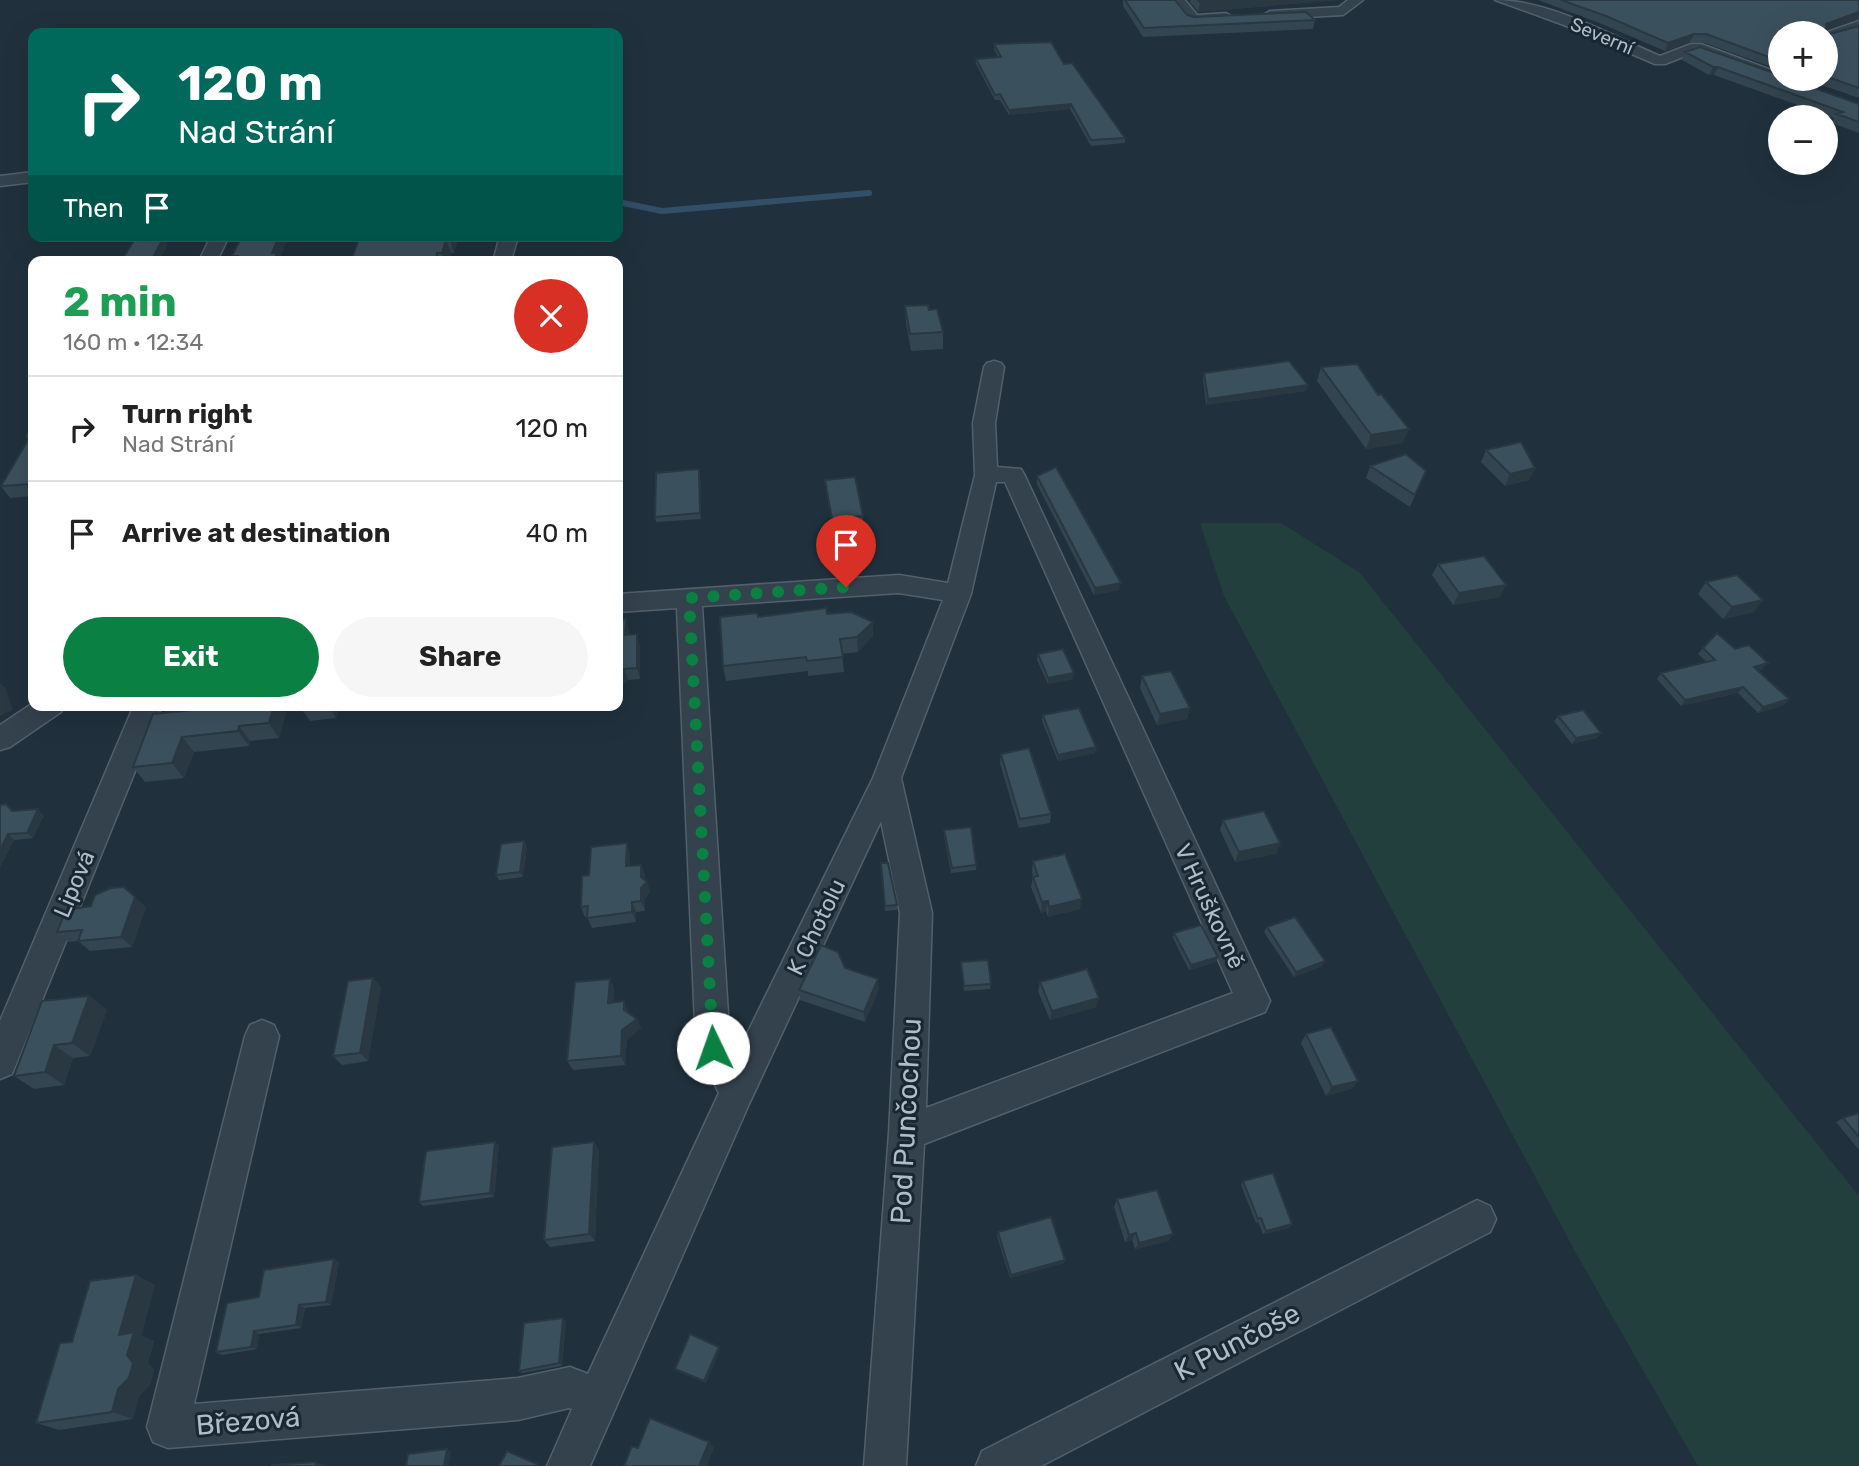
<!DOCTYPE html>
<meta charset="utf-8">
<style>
:root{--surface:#fff;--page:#f6f6f6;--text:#222;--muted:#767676;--line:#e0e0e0;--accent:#0b8043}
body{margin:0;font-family:Rubik,sans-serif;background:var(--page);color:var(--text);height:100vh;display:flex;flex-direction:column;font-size:26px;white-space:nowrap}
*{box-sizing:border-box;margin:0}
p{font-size:23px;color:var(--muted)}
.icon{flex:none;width:38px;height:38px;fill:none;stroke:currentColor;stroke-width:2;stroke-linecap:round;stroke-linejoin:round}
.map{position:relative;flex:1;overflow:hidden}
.drawer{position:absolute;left:28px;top:256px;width:595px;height:455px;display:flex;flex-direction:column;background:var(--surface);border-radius:14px;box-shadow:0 7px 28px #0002}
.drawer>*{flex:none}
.guide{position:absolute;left:28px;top:28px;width:595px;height:214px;border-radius:14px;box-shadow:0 7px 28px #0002;background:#00695c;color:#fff;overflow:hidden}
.controls{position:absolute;left:1768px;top:21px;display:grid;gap:14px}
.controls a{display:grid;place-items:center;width:70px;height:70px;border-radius:50%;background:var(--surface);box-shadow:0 7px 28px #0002;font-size:35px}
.pin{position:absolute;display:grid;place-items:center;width:60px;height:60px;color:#fff;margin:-72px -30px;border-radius:50% 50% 50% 0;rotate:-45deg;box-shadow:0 0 7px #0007}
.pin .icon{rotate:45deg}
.me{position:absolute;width:77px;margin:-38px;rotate:357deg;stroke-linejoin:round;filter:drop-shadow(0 0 5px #0008)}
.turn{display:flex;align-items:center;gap:24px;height:147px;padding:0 35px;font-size:32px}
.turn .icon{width:91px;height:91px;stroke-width:2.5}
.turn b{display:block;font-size:49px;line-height:60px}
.then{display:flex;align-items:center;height:66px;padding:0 35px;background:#0003;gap:14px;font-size:26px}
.round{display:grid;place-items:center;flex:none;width:74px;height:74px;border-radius:37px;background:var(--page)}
.summary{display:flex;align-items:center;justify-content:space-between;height:119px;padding:0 35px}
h1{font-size:42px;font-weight:700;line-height:52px;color:#1e9e55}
.cta{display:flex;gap:14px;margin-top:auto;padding:14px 35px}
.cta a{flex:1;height:80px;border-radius:42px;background:var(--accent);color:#fff;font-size:28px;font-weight:700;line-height:80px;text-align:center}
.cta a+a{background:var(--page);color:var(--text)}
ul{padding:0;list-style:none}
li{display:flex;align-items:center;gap:21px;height:105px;padding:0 35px;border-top:2px solid var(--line)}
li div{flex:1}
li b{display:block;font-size:26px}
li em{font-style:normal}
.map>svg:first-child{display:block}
.green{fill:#223e3d}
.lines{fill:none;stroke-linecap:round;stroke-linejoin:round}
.stream{stroke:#314f67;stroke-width:6}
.minor-casing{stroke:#52606b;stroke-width:3}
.minor{fill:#34424d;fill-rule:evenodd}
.wall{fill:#334550}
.shaded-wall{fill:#293841}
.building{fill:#3b505d;stroke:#293841;stroke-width:2}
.route{stroke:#0b8043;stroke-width:12;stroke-dasharray:0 21.6}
.labels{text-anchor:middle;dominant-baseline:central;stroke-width:6;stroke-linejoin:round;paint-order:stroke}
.far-street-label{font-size:19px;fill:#afbdc9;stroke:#192732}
.street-label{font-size:23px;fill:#afbdc9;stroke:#192732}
.near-street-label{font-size:28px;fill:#afbdc9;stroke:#192732}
</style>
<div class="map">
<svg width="1859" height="1466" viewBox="0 0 1859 1466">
<rect width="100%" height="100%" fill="#20313d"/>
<!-- green -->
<path class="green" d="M1200,523H1281L1359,572L1859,1196V1466H1698L1577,1255L1224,596Z"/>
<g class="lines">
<!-- stream -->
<path class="stream" d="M618,202L662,211L869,193"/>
<defs>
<path id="minor" d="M1171,0H1185L1197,15L1226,13L1233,17L1226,21L1188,22Z
M1348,0H1363L1343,15L1270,19L1263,15L1270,11L1339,7Z
M1495,0C1549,0 1611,35 1660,56L1691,44H1701L1780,73V79H1787L1780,83L1775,81L1696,52L1665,64H1655L1564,25Z
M1859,21V30L1825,39L1824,33Z
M33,172V182L0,186V176Z
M211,236H229L217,261H199Z
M500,236H518L511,261H493Z
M994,361L1001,363L1004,367L995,423L997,467L1021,469L1024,474L1270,1001L1265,1012L924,1144L906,1466H864L889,1133L900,913L881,821L749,1104L590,1466H547L572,1409L569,1408L518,1420L168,1448L153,1442L147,1427L245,1036L250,1025L262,1020L274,1025L279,1036L194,1404L518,1378L570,1367L588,1374L719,1093L696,1048L677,608L618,612V594L899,575L948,583L975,475L973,423L984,367L987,363ZM996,482H1005L1233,993L926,1108L932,913L901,778L971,594ZM899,593L943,600L873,778L736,1056L730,1045L702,606Z
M33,703V705H65L61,712L10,747L0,750V725Z
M134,705H162L12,1074L0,1079V1021Z
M1477,1200L1490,1206L1496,1219L1490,1232L1041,1466H976L982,1451Z"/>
</defs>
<!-- minor casing -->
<use href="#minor" class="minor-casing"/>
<!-- minor -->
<use href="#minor" class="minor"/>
</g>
<!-- wall -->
<path class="wall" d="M1123,0H1175L1187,15L1194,17L1315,20L1313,29L1143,37L1123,6Z
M1190,0H1338L1198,12L1190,2Z
M1538,0H1859V19L1827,30V32L1830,34L1859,26V98L1804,79H1825V33H1780V70L1702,42H1690L1665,51L1602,24Z
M994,44L1064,64L1125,138V143L1091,146L1070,109L1009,115L1000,100H995L976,64V59L998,57L994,49Z
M1685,52L1859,104V133L1832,123L1834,118L1714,75H1709L1682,60Z
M459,236L454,253H451L449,261H351Z
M905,306L929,310L943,332V349L911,351L906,323Z
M1321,367L1403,443L1366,449L1317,381Z
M1204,373L1308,385L1306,391L1206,405L1203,379Z
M33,424V496L10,498L1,486L28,440Z
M1486,450L1535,468L1529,480L1505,486L1481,462Z
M1370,466L1426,471L1410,507L1366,478Z
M700,475L701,519L656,522L655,517Z
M1037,476L1119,590L1094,595L1037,484Z
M825,480L863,516V527L833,531Z
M1438,564L1500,597L1453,605L1432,575Z
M1706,582L1754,612L1723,619L1698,594Z
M827,614L873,636L858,652L842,654L844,672L808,676V671L726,681L723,666L758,617Z
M618,620L629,631V635L640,645V679L628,680L619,688L618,687Z
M1703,648L1735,649L1763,669L1758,671L1789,699L1784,705L1758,713L1738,693L1681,706L1657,679L1661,673L1707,662L1698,654Z
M1038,654L1073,679L1048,684L1037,660Z
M1142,676L1190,708L1187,719L1157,725L1140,688Z
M339,705L336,718L310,721L302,710Z
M286,713L279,738L250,741L249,746L194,752L184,778L145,782L133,767L153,714Z
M1043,715L1096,747L1095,753L1058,761L1042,721Z
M1558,716L1597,738L1572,744L1554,721Z
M1001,754L1051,814L1050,823L1019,828L1000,763Z
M0,805L13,811L44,815L33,838L14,840L0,867Z
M1223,820L1280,843L1276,854L1235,862L1220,830Z
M944,830L976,865V870L951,873L944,835Z
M627,843L630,854V866L641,865L645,875V880L647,882L650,892L645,899V911L636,912V922L592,928L587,917H585L581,907L589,875Z
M527,847L523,877L499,880L496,875Z
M1033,861L1080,909L1048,917L1046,911L1041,913L1031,887L1033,877L1032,872Z
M881,863L897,905V910L885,911Z
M91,906L146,907L132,947L90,951L78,941L68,942L57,932Z
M1267,927L1322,966L1294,977L1264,932Z
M1174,933L1216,962L1189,970L1173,938Z
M961,962L991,984L990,989L964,991Z
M845,968L879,989L865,1022L800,1000L799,990Z
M610,979L614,988L613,1002L628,1011V1013L637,1019L641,1028L627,1040L625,1065L573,1070L567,1061Z
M1040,982L1096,1007L1050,1020L1038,991Z
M381,987L368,1061L342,1065L333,1056Z
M89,996L107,1010L90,1056L73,1058L64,1085L34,1089L14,1076Z
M1306,1034L1358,1081L1351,1089L1326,1096L1301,1043Z
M1859,1113V1150L1836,1122L1843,1118Z
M495,1142L499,1146L494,1197L423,1206L419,1202Z
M594,1142L599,1150L595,1241L550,1247L544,1240Z
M1243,1181L1289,1228L1263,1234L1258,1222L1256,1223L1241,1185Z
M1117,1199L1169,1241L1135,1249L1132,1240L1125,1242L1114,1207Z
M998,1232L1064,1263L1010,1278L997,1236Z
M334,1259L339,1262L331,1305L305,1308L301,1328L259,1334L257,1349L222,1355L216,1352L259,1297Z
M136,1275L155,1285L141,1336L154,1341L148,1363L154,1370L150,1385L139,1396L133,1419L59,1430L36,1423L72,1342Z
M566,1321L562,1366L522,1373L519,1371Z
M719,1347L720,1349L706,1383L677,1371L675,1369Z"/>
<!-- shaded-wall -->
<path class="shaded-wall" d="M1225,0H1338L1198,12L1200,2Z
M1859,12L1858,19L1822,32L1826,24Z
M1694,34L1690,42L1665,51L1668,43Z
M1713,67H1718L1714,75H1709Z
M1071,104L1070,109L1009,115V110Z
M279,236L289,237L280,258L281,261H274L272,253Z
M451,236H459L454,253L450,240Z
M164,237L168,245L159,261H151Z
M446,240L451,253L449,261H445L442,253Z
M1308,385L1306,391L1206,405L1208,399Z
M1409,429L1403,443L1366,449L1371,435Z
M1535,468L1529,480L1505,486L1510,474Z
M699,469L700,475L701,519L700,513Z
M1121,583L1119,590L1094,595L1095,588Z
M1506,585L1500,597L1453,605L1459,593Z
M1763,600L1754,612L1723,619L1732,607Z
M626,619L629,631V647L625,635Z
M873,622V636L858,652L857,637Z
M637,634L640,645V679L637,668Z
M1768,663L1763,669L1749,673L1754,667Z
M624,669L628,680L619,688L618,674Z
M1074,673L1073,679L1048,684V678Z
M0,683L5,687L13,710L0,716Z
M1743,687L1738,693L1681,706L1685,700Z
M1789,699L1784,705L1758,713L1763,707Z
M274,705H280L286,713L279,738L269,723Z
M330,705H339L336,718L329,707Z
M1190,708L1187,719L1157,725L1160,714Z
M239,726L250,741L249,746L238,731Z
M1601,733L1597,738L1572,744L1576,738Z
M182,737L194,752L184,778L172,763Z
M1096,747L1095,753L1058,761V755Z
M38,809L44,815L33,838L27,833Z
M8,834L14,840L0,867V850Z
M524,841L527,847L523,877L520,872Z
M627,843L630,854V877L626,866Z
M1280,843L1276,854L1235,862L1239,852Z
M641,865L645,875V884L647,882L650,892L645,899V911L641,901Z
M135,897L146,907L132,947L121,937Z
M1082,899L1080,909L1048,917L1049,907Z
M1048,901L1046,911L1041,913L1042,902Z
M632,902L636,912V922L632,912Z
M1218,957L1216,962L1189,970L1191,965Z
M1325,961L1322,966L1294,977L1296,972Z
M373,978L381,987L368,1061L360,1053Z
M610,979L614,988L613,1012L608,1003Z
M878,979L879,989L865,1022L864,1012Z
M89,996L107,1010L90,1056L72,1043Z
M1099,998L1096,1007L1050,1020L1052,1011Z
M624,1001L628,1011V1019L624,1010Z
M637,1019L641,1028L627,1040L625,1065L621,1056L622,1030Z
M54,1045L73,1058L64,1085L45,1072Z
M1358,1081L1351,1089L1326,1096L1332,1087Z
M495,1142L499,1146L494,1197L490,1193Z
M594,1142L599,1150L595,1241L589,1234Z
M1292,1224L1289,1228L1263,1234L1266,1231Z
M1136,1233L1132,1240L1125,1242L1129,1235Z
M1173,1234L1169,1241L1135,1249L1139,1243Z
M334,1259L339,1262L331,1305L326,1302Z
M1065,1260L1064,1263L1010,1278L1011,1275Z
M136,1275L155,1285L141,1336L154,1341L148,1363L154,1370L150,1385L139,1396L133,1419L112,1412L127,1355L119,1335Z
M299,1305L305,1308L301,1328L296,1325Z
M563,1318L566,1321L562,1366L559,1363Z
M254,1331L259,1334L257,1349L251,1347Z
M719,1347L720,1349L706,1383L704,1381Z
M709,1442L714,1448L707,1466H699Z
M447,1449L451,1451L449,1466H444Z
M316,1462L327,1465V1466H315Z"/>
<!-- building -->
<path class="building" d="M1125,0H1175L1187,15L1194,17L1306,12L1315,20L1144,28Z
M1198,0H1225L1200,2Z
M1561,0H1859V12L1826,24L1827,32L1830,34L1859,26V88L1825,76V33H1780V61L1706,34H1694L1668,43L1606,16Z
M1051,42L1064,64L1072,63L1125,138L1091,140L1071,104L1009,110L1000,94L995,95L976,59L1001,57L994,44Z
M1700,47L1780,75V79H1789L1859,104V122L1837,114L1843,112L1718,67H1713L1685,52Z
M242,236H279L272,253H277L274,261H235L238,256H232Z
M360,236H451L450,240H446L442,253H437L436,261H351Z
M164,237L151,261H121L135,239Z
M928,305L929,310L937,309L943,332L910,334L905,306Z
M1289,361L1308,385L1208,399L1204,373Z
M1357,364L1378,395L1381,394L1409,429L1371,435L1321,367Z
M33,424V484L1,486L28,440L26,436Z
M1521,442L1535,468L1510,474L1486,450Z
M1406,454L1426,471L1415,495L1370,466Z
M1056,467L1121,583L1095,588L1037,476Z
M699,469L700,513L655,517L656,473Z
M855,477L863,516L832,519L825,480Z
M1484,556L1506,585L1459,593L1438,564Z
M1737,575L1763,600L1732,607L1706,582Z
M826,608L827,614L851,612L873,622L857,637L840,639L843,657L807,661L806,657L723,666L720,617L757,613L758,617Z
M626,619L625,635L637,634V668L624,669L618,674V620Z
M1717,633L1735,649L1749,645L1768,663L1754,667L1789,699L1763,707L1743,687L1685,700L1661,673L1715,660L1703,648Z
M1063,649L1074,673L1048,678L1038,654Z
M1171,671L1190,708L1160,714L1142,676Z
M242,705H274L269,723L239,726L238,731L182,737L172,763L133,767L153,714Z
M303,705H330L329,707L302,710Z
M1079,708L1096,747L1058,755L1043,715Z
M1583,710L1601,733L1576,738L1558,716Z
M1029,748L1051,814L1020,819L1001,754Z
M6,804L12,811L38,809L27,833L8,834L0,850V805Z
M1264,811L1280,843L1239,852L1223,820Z
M971,827L976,865L952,868L944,830Z
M524,841L520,872L496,875L501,844Z
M627,843L626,866L641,865V877L647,882L641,888V901L632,902V912L587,918L588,906L581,907L582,876L589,875L591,847Z
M1065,854L1082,899L1049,907L1048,901L1042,902L1033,877L1038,876L1033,861Z
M881,863H888L897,905L885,906Z
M124,887L135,897L121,937L78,941L82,930L57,932L66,910L91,906L95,895L111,888Z
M1295,917L1325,961L1296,972L1267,927Z
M1201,925L1218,957L1191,965L1174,933Z
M821,945L838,952L845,968L878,979L864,1012L799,990Z
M988,960L991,984L964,986L961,962Z
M1087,969L1099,998L1052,1011L1040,982Z
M373,978L360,1053L333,1056L348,981Z
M610,979L608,1003L624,1001V1010L637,1019L622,1030L621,1056L567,1061L575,982Z
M89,996L72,1043L54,1045L45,1072L14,1076L42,1001Z
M1331,1027L1358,1081L1332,1087L1306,1034Z
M1859,1113V1137L1843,1118Z
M495,1142L490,1193L419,1202L426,1151Z
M594,1142L589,1234L544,1240L552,1147Z
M1273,1173L1292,1224L1266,1231L1261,1218L1258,1219L1243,1181Z
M1157,1190L1173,1234L1139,1243L1136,1233L1129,1235L1117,1199Z
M1051,1217L1065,1260L1011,1275L998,1232Z
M334,1259L326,1302L299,1305L296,1325L254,1331L251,1347L216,1352L227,1303L259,1297L264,1270Z
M136,1275L119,1335L134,1332L127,1355L133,1363L129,1378L118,1389L112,1412L36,1423L60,1343L72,1342L90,1281Z
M563,1318L559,1363L519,1371L524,1323Z
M690,1334L719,1347L704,1381L675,1369Z
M650,1418L709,1442L699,1466H624L632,1446L638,1448Z
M447,1449L444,1466H406L408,1454Z
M507,1451L537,1464L536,1466H499Z
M316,1462L315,1466H272V1465Z"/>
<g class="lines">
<!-- route -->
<path class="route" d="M713,1048L689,598L846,587"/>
</g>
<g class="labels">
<!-- far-street labels -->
<g class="far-street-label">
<text transform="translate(1602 36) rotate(23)">Severní</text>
</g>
<!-- street labels -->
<g class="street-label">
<text transform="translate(74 884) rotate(-67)">Lipová</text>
<text transform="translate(1210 906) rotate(65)">V Hruškovně</text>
<text transform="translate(816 927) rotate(-64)">K Chotolu</text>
</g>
<!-- near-street labels -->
<g class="near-street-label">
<text transform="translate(906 1121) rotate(-87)">Pod Punčochou</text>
<text transform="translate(1237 1342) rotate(-27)">K Punčoše</text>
<text transform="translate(248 1421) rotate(-5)">Březová</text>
</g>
</g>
</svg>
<div class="controls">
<a>+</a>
<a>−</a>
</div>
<div class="pin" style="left:846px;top:587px;background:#d93025"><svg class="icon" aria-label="arrive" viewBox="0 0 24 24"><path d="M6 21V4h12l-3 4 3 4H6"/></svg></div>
<svg class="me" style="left:713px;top:1048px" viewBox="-20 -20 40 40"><circle r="19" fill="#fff"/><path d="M0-13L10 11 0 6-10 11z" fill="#0b8043"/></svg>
<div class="guide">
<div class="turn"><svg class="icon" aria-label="right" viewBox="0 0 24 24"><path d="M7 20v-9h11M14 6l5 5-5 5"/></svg><div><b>120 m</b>Nad Strání</div></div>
<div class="then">Then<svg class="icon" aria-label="arrive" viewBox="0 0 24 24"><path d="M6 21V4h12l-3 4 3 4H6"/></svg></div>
</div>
<section class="drawer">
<div class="summary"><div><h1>2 min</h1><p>160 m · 12:34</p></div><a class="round" style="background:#d93025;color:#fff"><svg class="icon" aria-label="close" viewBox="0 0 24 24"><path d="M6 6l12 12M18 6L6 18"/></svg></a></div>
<ul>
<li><svg class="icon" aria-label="right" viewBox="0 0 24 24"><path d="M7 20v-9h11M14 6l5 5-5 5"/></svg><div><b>Turn right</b><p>Nad Strání</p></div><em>120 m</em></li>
<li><svg class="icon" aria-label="arrive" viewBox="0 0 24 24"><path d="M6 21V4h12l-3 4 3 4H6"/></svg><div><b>Arrive at destination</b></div><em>40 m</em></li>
</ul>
<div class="cta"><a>Exit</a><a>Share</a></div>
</section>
</div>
